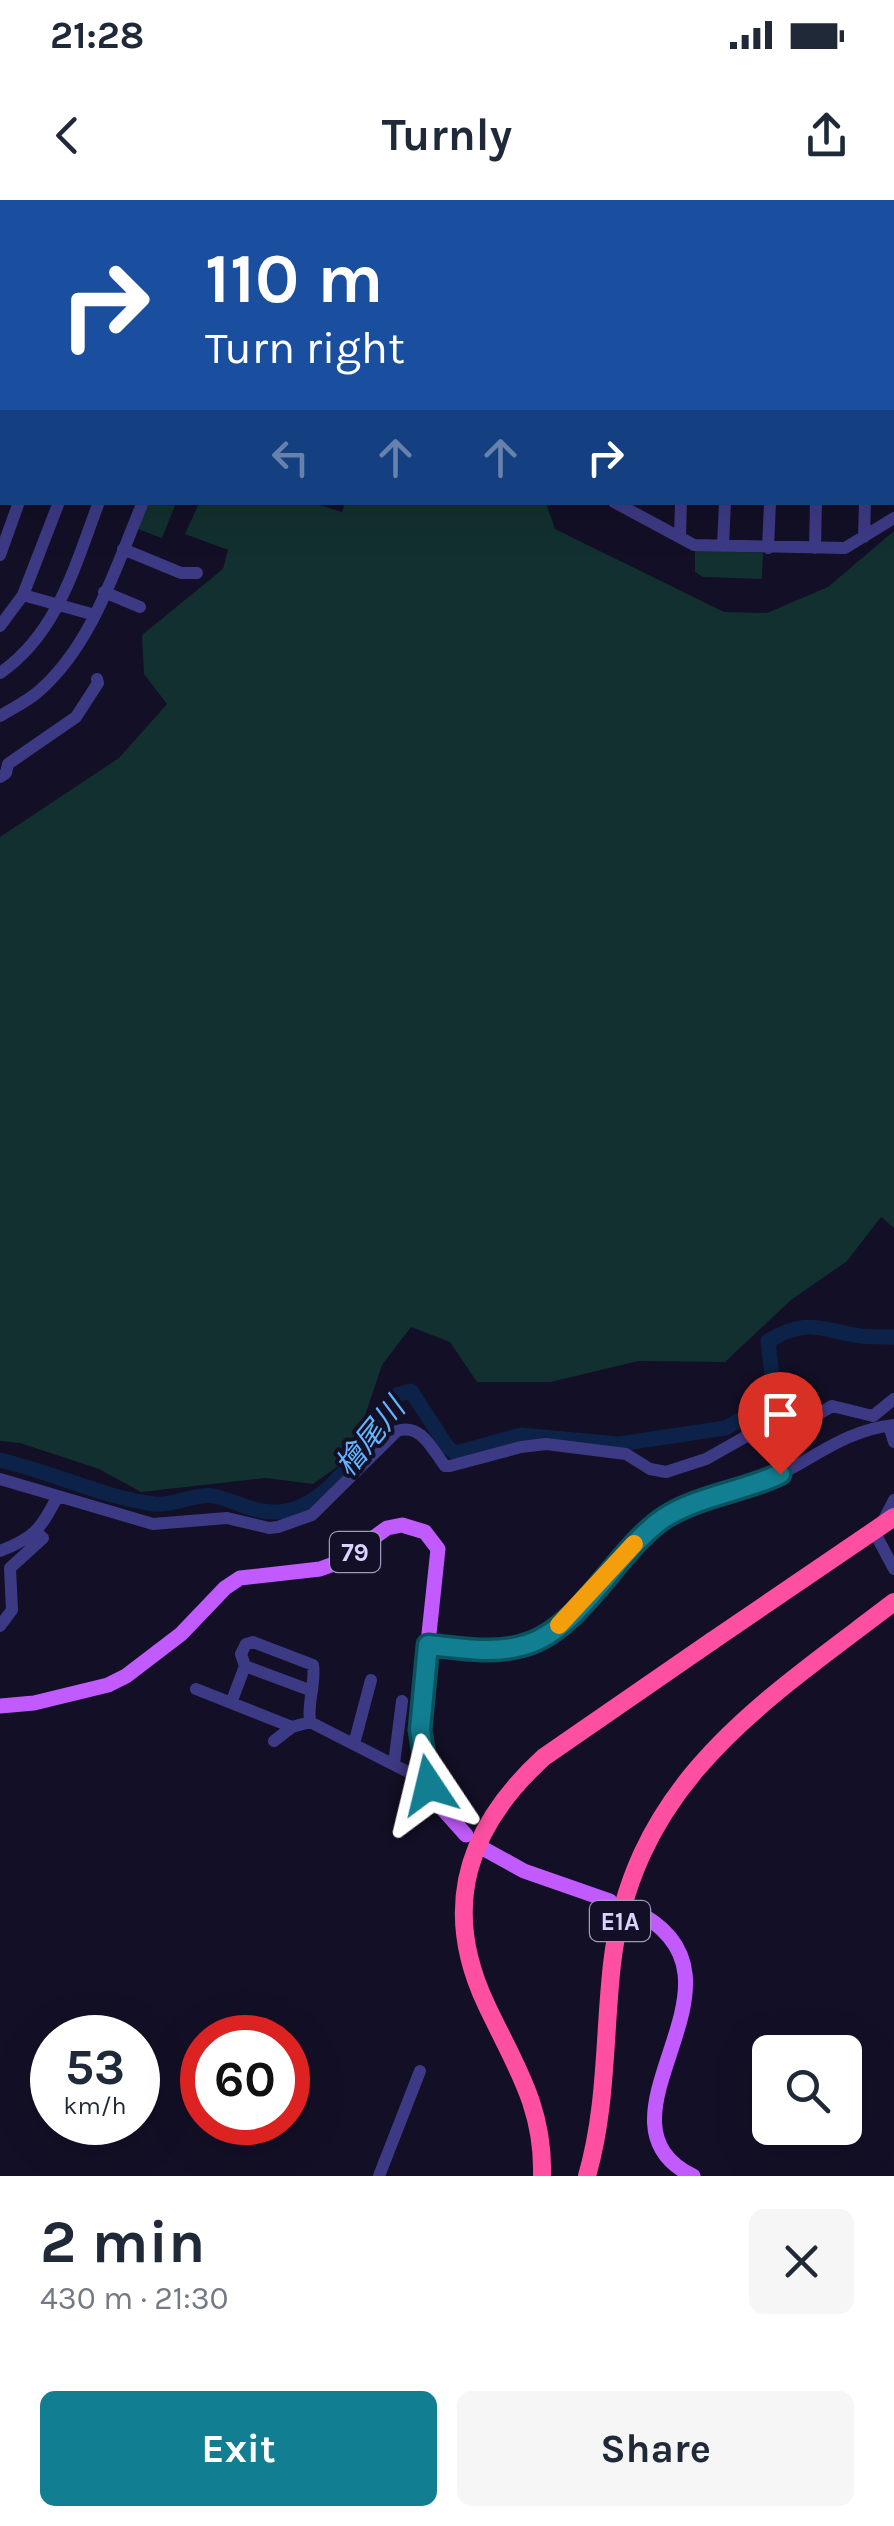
<!DOCTYPE html>
<meta charset="utf-8">
<style>
:root{--surface:#fff;--page:#f6f6f7;--text:#1f2937;--muted:#747a83;--accent:#117e91}
body{margin:0;font-family:Karla,"Noto Sans JP",sans-serif;background:var(--page);color:var(--text);height:100vh;display:flex;flex-direction:column;font-size:38px;white-space:nowrap}
*{box-sizing:border-box;margin:0}
p{font-size:32px;color:var(--muted)}
.icon{flex:none;width:55px;height:55px;fill:none;stroke:currentColor;stroke-width:2;stroke-linecap:round;stroke-linejoin:round}
.map{position:relative;height:1976px;overflow:hidden}
.panel{display:flex;flex-direction:column;background:var(--surface);flex:1}
.panel>*{flex:none}
.guide{position:absolute;left:0px;top:0px;width:895px;height:305px;box-shadow:0 10px 40px #0002;background:#1a4fa0;color:#fff;overflow:hidden}
.fabs{position:absolute;left:752px;top:1835px;display:grid;gap:20px}
.fabs a{display:grid;place-items:center;width:110px;height:110px;border-radius:15px;background:var(--surface);box-shadow:0 10px 40px #0002;font-size:50px}
.speed{position:absolute;left:30px;top:1815px;display:flex;gap:20px;font-size:50px;font-weight:700;text-align:center}
.speed>*{display:grid;place-content:center;width:130px;height:130px;border-radius:50%;background:var(--surface);box-shadow:0 10px 40px #0002;line-height:1}
.speed small{font-size:25px;font-weight:400}
.speed .limit{border:15px solid #d22;background:#fff;color:#111}
.pin{position:absolute;display:grid;place-items:center;width:85px;height:85px;color:#fff;margin:-102px -42px;border-radius:50% 50% 50% 0;rotate:-45deg;box-shadow:0 0 10px #0007}
.pin .icon{rotate:45deg}
.me{position:absolute;width:110px;margin:-55px;rotate:350deg;stroke-linejoin:round;filter:drop-shadow(0 0 8px #0008)}
.turn{display:flex;align-items:center;gap:35px;height:210px;padding:0 40px;font-size:45px}
.turn .icon{width:130px;height:130px;stroke-width:2.5}
.turn b{display:block;font-size:70px;line-height:85px}
.lanes{display:flex;align-items:center;height:95px;padding:0 40px;background:#0003;justify-content:center;gap:50px;direction:ltr}
.lanes .off{opacity:.35}
.round{display:grid;place-items:center;flex:none;width:105px;height:105px;border-radius:15px;background:var(--page)}
.head{display:flex;align-items:center;justify-content:space-between;height:170px;padding:0 40px}
h1{font-size:60px;font-weight:700;line-height:75px}
.cta{display:flex;gap:20px;margin-top:auto;padding:20px 40px}
.cta a{flex:1;height:115px;border-radius:15px;background:var(--accent);color:#fff;font-size:40px;font-weight:700;line-height:115px;text-align:center}
.cta a+a{background:var(--page);color:var(--text)}
.status{display:flex;justify-content:space-between;align-items:center;height:70px;padding:0 50px;background:var(--surface);direction:ltr}
.status svg{height:28px;fill:currentColor}
header{display:flex;justify-content:space-between;align-items:center;height:130px;padding:0 40px;background:var(--surface);font-size:45px;font-weight:700}
.map>svg:first-child{display:block}
.green{fill:#12302f}
.lines{fill:none;stroke-linecap:round;stroke-linejoin:round}
.river{stroke:#0c2248;stroke-width:15}
.minor{stroke:#3d3a85;stroke-width:12}
.major{stroke:#c25bff;stroke-width:15}
.highway{stroke:#ff4fa3;stroke-width:18}
.highway-bridge{stroke:#ff4fa3;stroke-width:18}
.route-casing{stroke:#0b525e;stroke-width:25}
.route{stroke:#117e91;stroke-width:18}
.slow{stroke:#f59e0b;stroke-width:18}
.labels{text-anchor:middle;dominant-baseline:central;stroke-width:8;stroke-linejoin:round;paint-order:stroke}
.shield{fill:#130f26;stroke:#9e99be;stroke-width:2.5}
.shield-label{font-size:25px;font-weight:bold;fill:#d9d4ff}
.water-label{font-size:30px;font-style:italic;fill:#62b6ff;stroke:#130f26}
</style>
<div class="status"><b>21:28</b><svg viewBox="0 0 49 12"><path d="M0 12V9h3v3zM5 12V6h3v6zM10 12V3h3v9zM15 12V0h3v12zM26 1h20v11H26zM47 4h2v5h-2z"/></svg></div>
<header><svg class="icon" aria-label="back" viewBox="0 0 24 24"><path d="M15 5l-7 7 7 7"/></svg>Turnly<svg class="icon" aria-label="share" viewBox="0 0 24 24"><path d="M12 15V3M7 8l5-5 5 5M5 13v7h14v-7"/></svg></header>
<div class="map">
<svg width="894" height="1976" viewBox="0 0 894 1976">
<rect width="100%" height="100%" fill="#130f26"/>
<!-- green -->
<path class="green" d="M345,302L546,303L555,329L724,412L767,413L828,387L894,331V1028L881,1017L847,1061L791,1100L725,1162L638,1161L551,1182H477L450,1142L411,1127L382,1165L351,1257L313,1284L266,1278L141,1292L99,1269L20,1243L0,1241V637L119,558L167,504L144,474L142,435L223,369L228,350L185,334L199,303H313L342,312Z
M146,303H176L162,338L135,328Z
M695,350L763,353L762,379L703,377L695,372Z"/>
<g class="lines">
<!-- river -->
<path class="river" d="M345,0L353,2
M892,32H894
M0,1260C52,1272 101,1297 154,1304C174,1306 194,1293 214,1296C234,1300 251,1312 273,1312C328,1314 370,1238 393,1196L411,1191L448,1248L456,1253L521,1235L619,1244L725,1228L748,1216L760,1202L772,1176L768,1141C809,1117 820,1130 861,1136C872,1137 883,1137 894,1137"/>
<!-- minor -->
<path class="minor" d="M104,0L112,2
M290,0L298,2
M421,0L430,2
M5,2L6,0
M312,2V0
M457,2L458,0
M505,2L506,0
M593,2L598,0
M0,21L2,12
M892,21L894,19
M0,69L2,70
M892,84H894
M0,117L2,118
M892,132H894
M892,176H894
M0,178L2,179
M0,245L2,238
M0,257L2,258
M614,302L694,345L845,348L894,318
M680,337L681,302
M864,337L865,302
M723,346L725,302
M768,348L770,302
M815,348L816,302
M123,349L181,373H197
M0,355L19,302
M104,392L140,407
M23,395L95,415
M0,426L23,395L59,302
M0,473C58,433 75,365 99,302
M0,516C13,508 28,501 39,491C93,444 116,366 143,302
M0,577L6,573L8,564L76,517L98,483L97,479
M889,1226L894,1242
M0,1279L153,1324L227,1318L269,1328L278,1327L312,1315L397,1231C421,1223 432,1249 445,1266H450L521,1247L546,1244L626,1254L650,1269L666,1272L706,1259L745,1237L797,1227L832,1206L873,1216L894,1199
M894,1300L876,1335L894,1369
M0,1351C36,1337 40,1329 58,1296
M0,1426L12,1410L10,1368L43,1338L37,1333
M428,1445C458,1448 490,1453 520,1447C576,1434 615,1354 661,1320C690,1299 729,1296 762,1283C808,1264 842,1230 894,1225
M245,1466L312,1491
M196,1489L292,1527
M231,1503L245,1466L241,1454L246,1444L253,1442L313,1465C316,1484 307,1502 310,1522
M274,1541L292,1527L310,1522L410,1573H426
M354,1544L371,1480
M394,1564L402,1501
M379,1976L420,1871"/>
<!-- major -->
<path class="major" d="M0,1506L34,1503L108,1485L126,1476L181,1434L225,1388L240,1378L320,1369L342,1361L387,1328L402,1325L425,1332L438,1349L423,1490L422,1558L429,1585L441,1607L466,1635
M486,1650L524,1671L610,1701
M631,1709C774,1776 577,1919 693,1976"/>
<!-- highway -->
<path class="highway" d="M542,1976C544,1906 514,1864 486,1804C440,1706 468,1626 544,1557L712,1441
M587,1976C607,1907 604,1835 612,1764C633,1582 762,1503 894,1402"/>
<!-- highway-bridge -->
<path class="highway-bridge" d="M712,1441L894,1317"/>
</g>
<g class="lines">
<defs>
<path id="route" d="M429,1585L420,1530L428,1445C458,1448 491,1454 521,1446C579,1433 615,1351 664,1318C698,1296 744,1291 780,1274"/>
</defs>
<!-- route casing -->
<use href="#route" class="route-casing"/>
<!-- route -->
<use href="#route" class="route"/>
<!-- slow -->
<path class="slow" d="M559,1425L634,1344"/>
</g>
<g class="labels">
<!-- shield labels -->
<g class="shield">
<rect x="330" y="1332" width="50" height="40" rx="8"/>
<rect x="590" y="1701" width="60" height="40" rx="8"/>
</g>
<g class="shield-label">
<text x="355" y="1352">79</text>
<text x="620" y="1721">E1A</text>
</g>
<!-- water labels -->
<g class="water-label">
<text transform="translate(370 1237) rotate(-51)">檜尾川</text>
</g>
</g>
</svg>
<div class="fabs">
<a><svg class="icon" aria-label="search" viewBox="0 0 24 24"><circle cx="10" cy="10" r="6"/><path d="M15 15l6 6"/></svg></a>
</div>
<div class="speed"><div>53<small>km/h</small></div><div class="limit">60</div></div>
<div class="pin" style="left:780px;top:1274px;background:#d93025"><svg class="icon" aria-label="arrive" viewBox="0 0 24 24"><path d="M6 21V4h12l-3 4 3 4H6"/></svg></div>
<svg class="me" style="left:429px;top:1585px" viewBox="-20 -20 40 40"><path d="M0-17L14 15 0 8-14 15z" fill="#117e91" stroke="#fff" stroke-width="4"/></svg>
<div class="guide">
<div class="turn"><svg class="icon" aria-label="right" viewBox="0 0 24 24"><path d="M7 20v-9h11M14 6l5 5-5 5"/></svg><div><b>110 m</b>Turn right</div></div>
<div class="lanes"><svg class="icon off" aria-label="left" viewBox="0 0 24 24"><path d="M17 20v-9H6M10 6l-5 5 5 5"/></svg><svg class="icon off" aria-label="ahead" viewBox="0 0 24 24"><path d="M12 20V5M6 11l6-6 6 6"/></svg><svg class="icon off" aria-label="ahead" viewBox="0 0 24 24"><path d="M12 20V5M6 11l6-6 6 6"/></svg><svg class="icon" aria-label="right" viewBox="0 0 24 24"><path d="M7 20v-9h11M14 6l5 5-5 5"/></svg></div>
</div>
</div>
<section class="panel">
<div class="head"><div><h1>2 min</h1><p>430 m · 21:30</p></div><a class="round"><svg class="icon" aria-label="close" viewBox="0 0 24 24"><path d="M6 6l12 12M18 6L6 18"/></svg></a></div>
<div class="cta"><a>Exit</a><a>Share</a></div>
</section>
